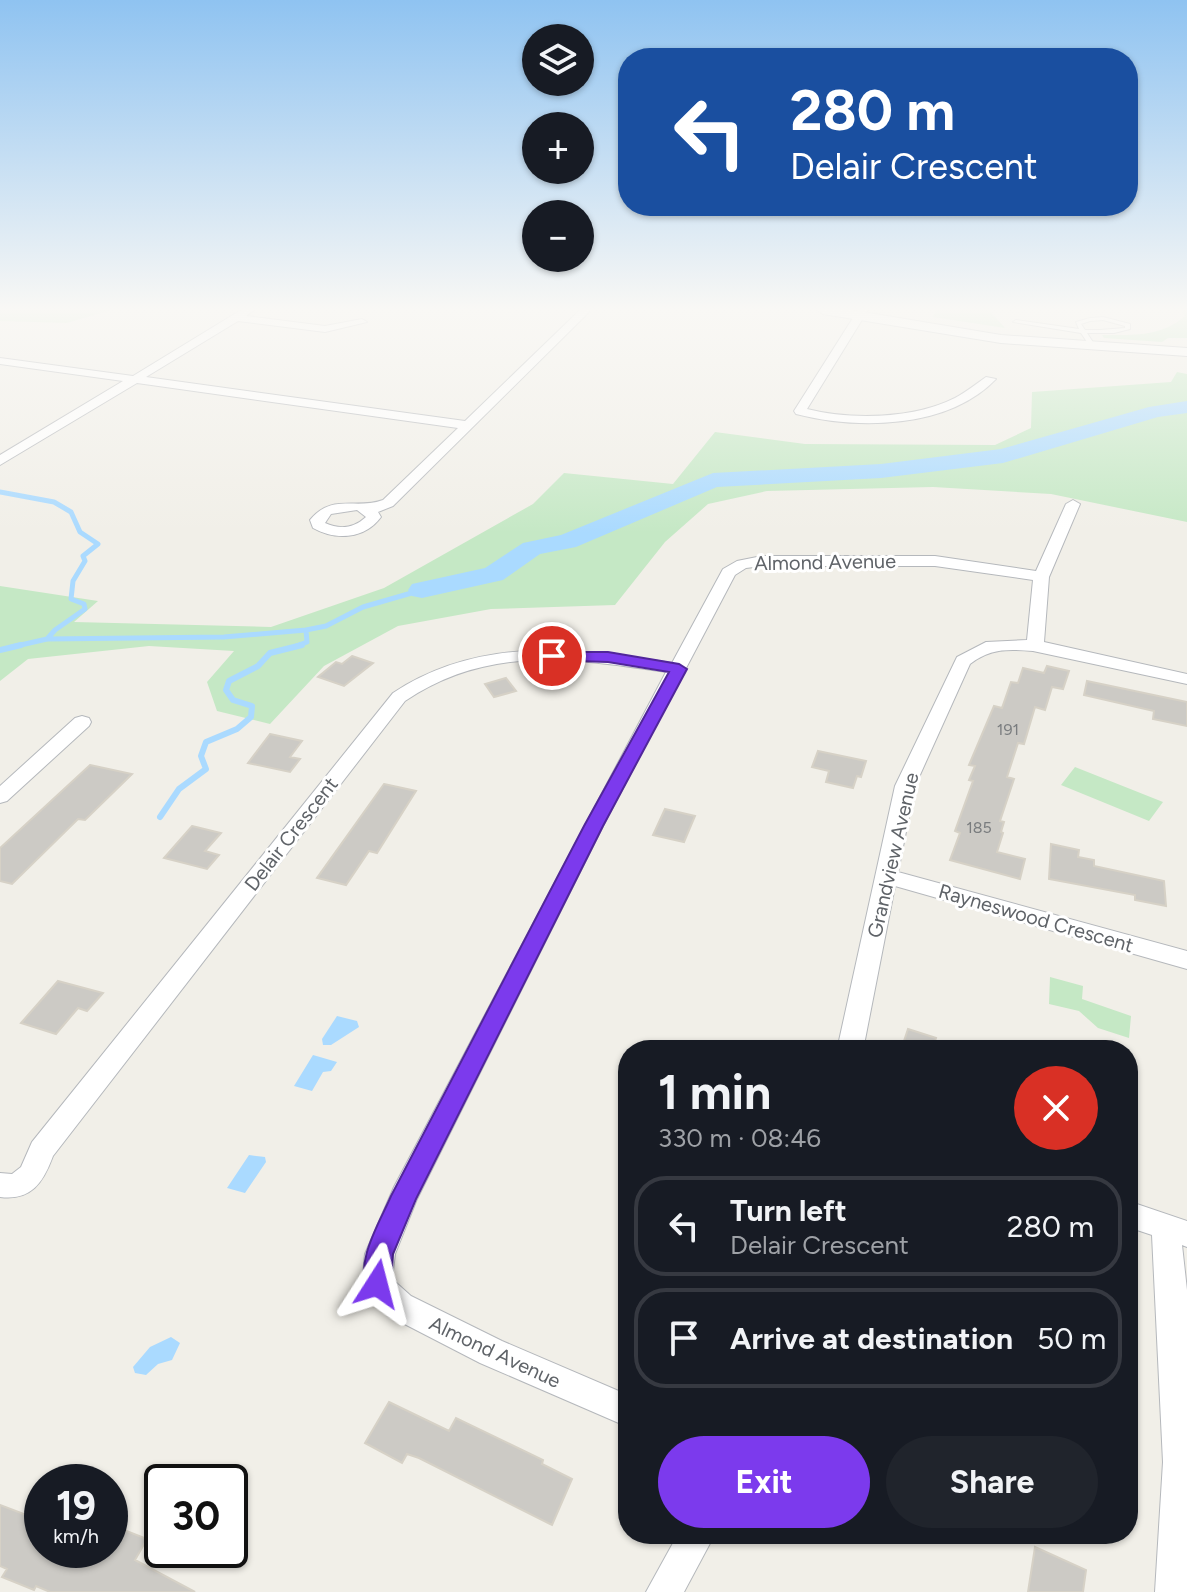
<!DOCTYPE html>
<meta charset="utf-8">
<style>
:root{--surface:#171b24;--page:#20242c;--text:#f1f3f6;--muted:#9ea1a6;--line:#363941;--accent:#7c3aed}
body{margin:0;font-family:Figtree,sans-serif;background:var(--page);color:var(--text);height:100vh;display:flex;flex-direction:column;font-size:30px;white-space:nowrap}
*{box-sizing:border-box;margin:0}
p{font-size:26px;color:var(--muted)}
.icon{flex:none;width:44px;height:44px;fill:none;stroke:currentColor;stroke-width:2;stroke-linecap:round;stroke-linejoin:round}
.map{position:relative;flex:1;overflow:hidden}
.side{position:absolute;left:618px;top:1040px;width:520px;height:504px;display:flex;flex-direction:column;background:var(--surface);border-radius:32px;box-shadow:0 2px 6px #0004}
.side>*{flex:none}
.hud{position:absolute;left:618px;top:48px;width:520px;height:168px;border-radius:32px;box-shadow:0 2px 6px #0004;background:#1a4fa0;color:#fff;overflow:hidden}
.controls{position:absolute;left:522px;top:24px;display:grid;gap:16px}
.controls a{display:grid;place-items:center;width:72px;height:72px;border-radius:50%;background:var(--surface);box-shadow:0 2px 6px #0004;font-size:40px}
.speed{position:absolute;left:24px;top:1464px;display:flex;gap:16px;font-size:40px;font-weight:700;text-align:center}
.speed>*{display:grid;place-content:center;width:104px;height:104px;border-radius:50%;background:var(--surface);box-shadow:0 2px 6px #0004;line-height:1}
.speed small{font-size:20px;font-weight:400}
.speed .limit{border:4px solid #111;border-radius:12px;background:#fff;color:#111}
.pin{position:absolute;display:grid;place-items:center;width:68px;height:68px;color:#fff;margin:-34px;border:4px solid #fff;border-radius:50%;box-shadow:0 2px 8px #0007}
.me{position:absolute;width:88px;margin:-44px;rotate:9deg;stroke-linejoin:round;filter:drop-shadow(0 0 6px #0008)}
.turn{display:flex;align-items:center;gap:28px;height:168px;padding:0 40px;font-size:36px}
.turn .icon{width:104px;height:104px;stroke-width:2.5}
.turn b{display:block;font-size:56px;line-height:68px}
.round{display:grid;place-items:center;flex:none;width:84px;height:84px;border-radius:42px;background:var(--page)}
.summary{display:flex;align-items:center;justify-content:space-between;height:136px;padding:0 40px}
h1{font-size:48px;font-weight:700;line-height:60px}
.action{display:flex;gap:16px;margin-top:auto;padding:16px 40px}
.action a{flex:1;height:92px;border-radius:48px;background:var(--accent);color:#fff;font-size:32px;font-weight:700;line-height:92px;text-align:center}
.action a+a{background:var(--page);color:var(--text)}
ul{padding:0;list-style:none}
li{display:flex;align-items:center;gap:24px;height:100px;margin:0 16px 12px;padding:0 24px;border:4px solid var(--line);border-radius:32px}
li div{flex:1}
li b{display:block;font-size:30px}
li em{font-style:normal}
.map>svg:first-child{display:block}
.green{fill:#c5e8c5}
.water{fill:#aadaff}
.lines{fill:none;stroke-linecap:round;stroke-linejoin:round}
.stream-far1{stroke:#aadaff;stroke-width:5}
.stream{stroke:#aadaff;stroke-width:6}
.river{fill:#aadaff;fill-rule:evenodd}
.building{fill:#cccac5;stroke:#d6d1c6;stroke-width:2}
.service-casing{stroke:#b5b8bc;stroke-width:2}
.minor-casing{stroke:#b5b8bc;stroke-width:2}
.secondary-casing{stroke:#b6babf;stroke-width:2}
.service{fill:#fff;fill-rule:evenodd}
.minor{fill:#fff;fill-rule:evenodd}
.secondary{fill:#fff;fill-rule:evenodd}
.route{fill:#7c3aed;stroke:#51269a;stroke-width:2}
.labels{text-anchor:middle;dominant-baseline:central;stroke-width:6;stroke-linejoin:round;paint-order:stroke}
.number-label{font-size:16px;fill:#7a7d7f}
.street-label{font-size:20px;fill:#5f6368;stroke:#fff}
</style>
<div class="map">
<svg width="1187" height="1592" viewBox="0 0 1187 1592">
<rect width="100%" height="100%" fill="#f1efe8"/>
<!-- green -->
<path class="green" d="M0,310H111L67,323L0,321Z
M936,310H989L1005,328L933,317Z
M1182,310H1187V338H1168L1162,342L1104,338L1102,335C1133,335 1161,337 1185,316Z
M1177,372L1187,374V522L1051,494L933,487L767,491L708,504L665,542L615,605L491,609L398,626L324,666L270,724L217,711L207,682L234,651L149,646L28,659L0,681V586L98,601L74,622L271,627L384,588L533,504L564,473L673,484L715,432L805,444L995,445L1031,428L1032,392L1171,382Z
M1075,767L1163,802L1149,821L1061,785Z
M1050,977L1083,986L1082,999L1131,1016L1129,1038L1098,1028L1079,1011L1049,1004Z"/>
<!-- water -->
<path class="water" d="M337,1016L357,1021L359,1027L331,1045H323L322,1039Z
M313,1055L337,1062L331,1071L323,1072L312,1091L294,1086Z
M249,1155L265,1157L266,1162L245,1193L227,1188Z
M171,1337L180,1343L172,1360L158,1364L146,1375L135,1373L133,1367L150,1347Z"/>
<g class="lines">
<!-- stream-far1 -->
<path class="stream-far1" d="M0,492L54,502L71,512L80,532L98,544L83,556L85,561L73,581L71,599L84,604L85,609L55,630L47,639
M12,647L47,639L224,637L306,630
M294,647L307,642L306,630L326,626L363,607L422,590"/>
<!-- stream -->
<path class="stream" d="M0,650L21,645
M160,817L179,789L206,769L201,756L206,742L237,729L251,717L252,706L233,700L226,690L229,681L258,666L270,653L302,645"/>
<!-- river -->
<path class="river" d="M1187,401V413L1158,417L1003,463L881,478L717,487L576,547L540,554L503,580L422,598L412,596L408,590L412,584L485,568L523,543L561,535L713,473L881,464L1001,449L1149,407Z"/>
</g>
<!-- building -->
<path class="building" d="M352,656L373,663L344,686L318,677L336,662L342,664Z
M1047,666L1069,671L1063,689L1052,687L1045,710L1035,707L1024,744L1018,743L1007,777L1014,779L1000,821L1004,822L1001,832L1003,833L997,852L1025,859L1020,879L950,860L960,833L955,831L973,781L969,780L975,766L969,765L994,706L1002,708L1011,682L1018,683L1023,668L1044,673Z
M506,678L516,691L494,697L485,684Z
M1087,681L1187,702V726L1153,719L1154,711L1084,695Z
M270,734L302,741L290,757L300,759L290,772L248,763Z
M818,751L866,761L861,777L857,776L853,788L826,782L829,771L812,767Z
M90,765L132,774L85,820L78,819L12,884L0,881V848Z
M384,784L416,791L377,853L369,851L346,885L317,878Z
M665,809L695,816L684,842L653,835Z
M192,826L221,833L205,851L219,855L207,869L164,858Z
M1051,844L1079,850L1078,857L1094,860V866L1164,881L1166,906L1135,900V895L1049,879Z
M58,981L103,993L87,1011L78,1008L56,1034L21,1023Z
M908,1029L936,1038L932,1050H901Z
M389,1402L449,1431L456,1418L543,1460L542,1464L572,1479L552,1525L419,1458L407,1454L402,1463L365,1443Z
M0,1505L42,1521V1550H57L67,1554L70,1550H110L119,1528L147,1539L135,1560L195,1592H50L36,1586L34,1590L2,1577L7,1569L0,1566Z
M1035,1547L1086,1570L1083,1592H1028Z"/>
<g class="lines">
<defs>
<path id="service" d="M1103,317L1130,324V329L1114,333H1087L1096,347L1093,349L1091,348L1081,333L1013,322L1016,320L1079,329L1076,322L1090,318ZM1103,320L1125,326V328L1100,330H1085L1081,324L1090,321Z"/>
<path id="minor" d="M241,310H254L246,316L325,326L362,319L367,322L325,332L238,321L146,377L465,421L580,310H591L393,506L378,512L381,517C365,539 336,541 313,528L310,520C332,493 356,510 383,500L458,428L137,383L0,465V455L123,381L0,364V358L133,376ZM357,510L366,517C354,528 340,530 325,523L331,514Z
M858,310H868L807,409C851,420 914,419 955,398C966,392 976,384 986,377L996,379C948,429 858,430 796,414L794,411Z
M1073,500L1080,504L1049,577L1044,642L1187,674V684L1033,651C1009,649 990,648 970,664L915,786L898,872L1187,951V969L895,886L863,1050H837L895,786L957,657L986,642L1027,640L1033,580L935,566H762L746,568L735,575L603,826L417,1199L395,1254L392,1279L411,1296L502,1341L628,1395V1427L480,1363L389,1316L367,1294L362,1284L365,1254L394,1187L666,672C573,658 488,645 405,701L53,1156C43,1183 31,1201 0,1197V1173L12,1174L21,1167L32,1142L393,693C480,636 573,648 672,663L723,569L737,561L762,556H935L1036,571L1066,504Z
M82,716L89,718L91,722L89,726L7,801L0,803V786L75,718Z
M1128,1201L1187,1221V1247L1182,1245L1187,1290V1592H1155L1163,1462L1152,1235L1128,1227Z
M678,1534H715L684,1592H646Z"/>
<path id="secondary" d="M817,310H851L1001,335L1187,348V356L1001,343L823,314Z"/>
</defs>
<!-- service casing -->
<use href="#service" class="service-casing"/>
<!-- minor casing -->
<use href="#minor" class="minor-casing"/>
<!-- secondary casing -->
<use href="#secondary" class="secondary-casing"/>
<!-- service -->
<use href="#service" class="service"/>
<!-- minor -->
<use href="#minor" class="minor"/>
<!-- secondary -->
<use href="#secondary" class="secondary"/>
</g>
<!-- sky -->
<linearGradient id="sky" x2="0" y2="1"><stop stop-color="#8fc3f1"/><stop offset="0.58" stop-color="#f9f8f5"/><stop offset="1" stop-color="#f9f8f5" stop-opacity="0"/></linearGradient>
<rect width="1187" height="533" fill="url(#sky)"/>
<!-- route -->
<path class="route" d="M552,652H608L679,664L687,669L603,826L416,1199L393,1254L391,1284L387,1293L377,1296L368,1293C354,1262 379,1224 391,1196L584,826L669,672L608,662L546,660V653Z"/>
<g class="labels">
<!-- number labels -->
<g class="number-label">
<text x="1008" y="729">191</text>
<text x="979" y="827">185</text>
</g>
<!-- street labels -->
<g class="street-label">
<text transform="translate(825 562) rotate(-1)">Almond Avenue</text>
<text transform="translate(291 834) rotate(-52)">Delair Crescent</text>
<text transform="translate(893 855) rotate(-77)">Grandview Avenue</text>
<text transform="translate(1036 918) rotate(16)">Rayneswood Crescent</text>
<text transform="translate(495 1352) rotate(25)">Almond Avenue</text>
</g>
</g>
</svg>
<div class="controls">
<a><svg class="icon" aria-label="layers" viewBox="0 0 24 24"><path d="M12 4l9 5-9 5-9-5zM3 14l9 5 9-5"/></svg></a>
<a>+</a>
<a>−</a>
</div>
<div class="speed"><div>19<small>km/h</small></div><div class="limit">30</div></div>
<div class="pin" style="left:552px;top:656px;background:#d93025"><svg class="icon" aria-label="arrive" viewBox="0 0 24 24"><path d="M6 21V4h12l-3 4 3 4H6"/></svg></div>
<svg class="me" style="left:377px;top:1284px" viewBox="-20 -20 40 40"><path d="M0-17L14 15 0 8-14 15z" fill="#7c3aed" stroke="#fff" stroke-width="4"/></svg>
<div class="hud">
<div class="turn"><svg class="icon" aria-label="left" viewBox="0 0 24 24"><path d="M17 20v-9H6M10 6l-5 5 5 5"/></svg><div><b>280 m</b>Delair Crescent</div></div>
</div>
<section class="side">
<div class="summary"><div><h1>1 min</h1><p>330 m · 08:46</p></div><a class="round" style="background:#d93025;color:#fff"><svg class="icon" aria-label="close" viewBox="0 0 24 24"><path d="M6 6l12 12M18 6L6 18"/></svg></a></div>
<ul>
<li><svg class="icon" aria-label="left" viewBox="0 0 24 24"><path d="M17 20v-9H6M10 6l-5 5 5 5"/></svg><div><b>Turn left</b><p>Delair Crescent</p></div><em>280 m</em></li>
<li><svg class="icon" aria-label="arrive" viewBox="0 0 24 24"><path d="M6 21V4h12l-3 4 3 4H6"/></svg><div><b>Arrive at destination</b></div><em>50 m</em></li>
</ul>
<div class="action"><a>Exit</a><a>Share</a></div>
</section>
</div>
